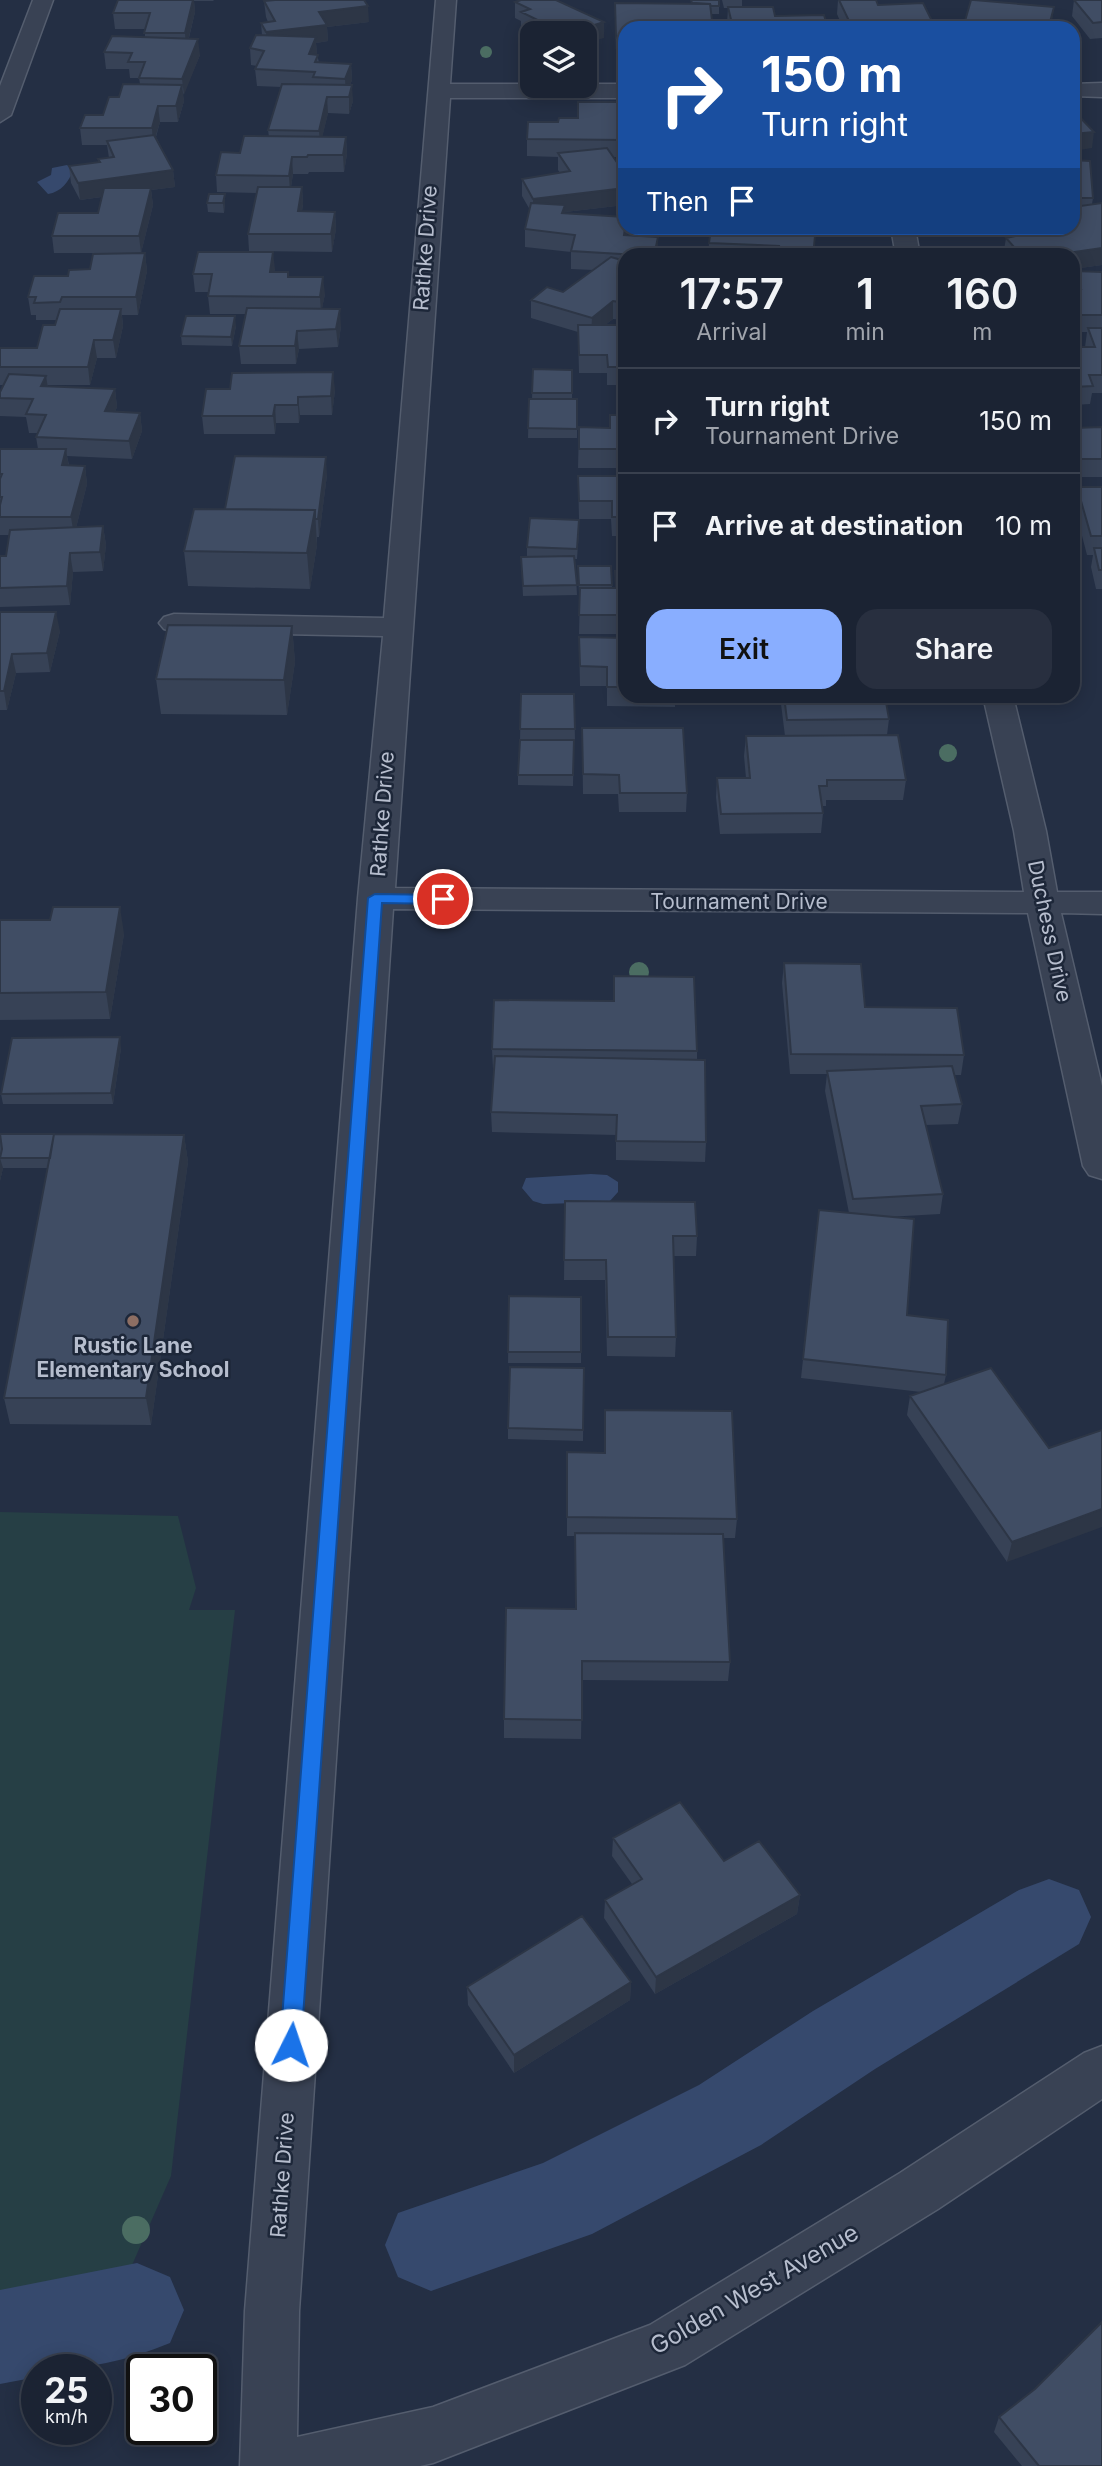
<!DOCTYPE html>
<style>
:root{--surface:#1b2333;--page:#282f3f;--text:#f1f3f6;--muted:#a0a4ac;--line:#39404e;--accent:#89aeff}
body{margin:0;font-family:Inter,sans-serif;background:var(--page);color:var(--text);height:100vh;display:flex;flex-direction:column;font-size:26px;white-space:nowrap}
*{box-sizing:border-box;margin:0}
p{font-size:23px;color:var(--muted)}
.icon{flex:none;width:38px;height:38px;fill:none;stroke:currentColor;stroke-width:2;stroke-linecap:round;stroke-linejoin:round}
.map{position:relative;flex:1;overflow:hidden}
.side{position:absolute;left:618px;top:248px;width:462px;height:455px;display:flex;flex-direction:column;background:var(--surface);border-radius:21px;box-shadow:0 4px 18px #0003,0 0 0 2px var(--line)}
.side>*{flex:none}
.hud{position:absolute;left:618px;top:21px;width:462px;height:214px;border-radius:21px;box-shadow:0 4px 18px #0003,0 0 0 2px var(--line);background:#1a4fa0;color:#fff;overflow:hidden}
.tools{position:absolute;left:520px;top:21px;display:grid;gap:14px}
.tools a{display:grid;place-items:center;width:77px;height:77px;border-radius:14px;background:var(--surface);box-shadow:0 4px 18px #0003,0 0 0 2px var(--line);font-size:35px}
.speed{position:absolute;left:21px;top:2354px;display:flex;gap:14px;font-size:35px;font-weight:700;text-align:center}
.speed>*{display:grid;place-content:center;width:91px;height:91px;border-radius:50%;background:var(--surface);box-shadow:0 4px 18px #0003,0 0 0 2px var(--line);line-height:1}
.speed small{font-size:18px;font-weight:400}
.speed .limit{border:4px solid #111;border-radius:10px;background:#fff;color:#111}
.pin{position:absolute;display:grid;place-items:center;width:60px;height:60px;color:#fff;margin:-30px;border:4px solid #fff;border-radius:50%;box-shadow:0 2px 7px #0007}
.me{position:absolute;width:77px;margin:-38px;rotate:4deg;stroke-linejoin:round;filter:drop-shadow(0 0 5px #0008)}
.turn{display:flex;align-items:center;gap:24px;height:147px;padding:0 28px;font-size:32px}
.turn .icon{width:91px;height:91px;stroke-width:2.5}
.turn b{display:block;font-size:49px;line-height:60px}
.then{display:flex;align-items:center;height:66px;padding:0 28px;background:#0003;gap:14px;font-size:26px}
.eta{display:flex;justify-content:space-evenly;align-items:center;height:119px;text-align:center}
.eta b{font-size:42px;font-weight:600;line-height:49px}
.action{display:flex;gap:14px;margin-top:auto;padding:14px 28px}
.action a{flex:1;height:80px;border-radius:21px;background:var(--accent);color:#111;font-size:28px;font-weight:600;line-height:80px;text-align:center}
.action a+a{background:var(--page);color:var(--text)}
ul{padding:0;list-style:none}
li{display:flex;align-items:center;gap:21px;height:105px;padding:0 28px;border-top:2px solid var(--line)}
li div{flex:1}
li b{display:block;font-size:26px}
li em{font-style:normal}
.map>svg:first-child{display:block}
.green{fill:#263f45}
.water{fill:#36496d}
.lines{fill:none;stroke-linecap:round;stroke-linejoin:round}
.canal{fill:#36496d;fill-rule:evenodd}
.minor-casing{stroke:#545d6e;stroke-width:3}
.minor{fill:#394254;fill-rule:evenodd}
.tree{fill:#4b6d62}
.wall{fill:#374256}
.shaded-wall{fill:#2d3646}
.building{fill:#404d64;stroke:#2d3646;stroke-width:2}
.route{fill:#1a73e8;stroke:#114b97;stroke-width:2}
.education-dot{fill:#8d6e63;stroke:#1d2739;stroke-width:2.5}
.labels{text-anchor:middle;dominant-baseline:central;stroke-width:5;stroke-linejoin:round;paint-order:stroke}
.street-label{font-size:21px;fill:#b6bdcd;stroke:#1d2739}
.poi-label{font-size:21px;font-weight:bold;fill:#b6bdcd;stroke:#1d2739}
.near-street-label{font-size:24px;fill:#b6bdcd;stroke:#1d2739}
</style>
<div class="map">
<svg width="1102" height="2466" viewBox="0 0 1102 2466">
<rect width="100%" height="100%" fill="#242f44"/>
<!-- green -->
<path class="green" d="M0,1512L178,1516L196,1588L189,1610H235L171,2176L129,2272L0,2293Z"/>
<!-- water -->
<path class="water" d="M67,165L73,170C69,182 61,192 48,194L37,182L51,175L52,168Z
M591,1174L607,1175L618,1182V1192L609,1202L543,1204L533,1201L522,1188L526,1178Z"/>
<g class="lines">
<!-- canal -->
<path class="canal" d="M1049,1879L1079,1890L1091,1917L1079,1944L875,2069L761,2145L592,2234L431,2291L398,2277L385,2245L398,2213L543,2163L699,2085L813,2011L1019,1890Z
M137,2263L170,2277L184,2310L170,2343C127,2361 84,2370 37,2370V2377L0,2384V2290Z"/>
<defs>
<path id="minor" d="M33,0H53L11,115L0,122V86Z
M436,0H456L450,84H625V98H450L395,888L1024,892L1014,831L983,696H1013L1046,831L1057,892H1102V914L1061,913L1102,1086V1179L1089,1175L1083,1166L1028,913L393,909L299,2311L297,2437L433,2407L650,2325L900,2173L1084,2053L1102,2046V2099L938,2209L685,2365L433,2463L420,2466H240L245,2311L358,898L383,636L174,632L164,629L159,623L164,617L174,614L384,618Z
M1102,83V97L1073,96V84Z
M891,228H915L920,256H896Z"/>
</defs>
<!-- minor casing -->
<use href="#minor" class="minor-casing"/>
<!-- minor -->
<use href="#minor" class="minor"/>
</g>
<!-- trees -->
<g class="tree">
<circle cx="486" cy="52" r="6"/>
<circle cx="948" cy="753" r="9"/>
<circle cx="639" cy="972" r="10"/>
<circle cx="136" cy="2230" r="14"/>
</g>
<!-- wall -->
<path class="wall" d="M118,0H214L213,1H194L195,12L189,38L200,55L183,95L184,101L178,122H160L156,137L173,170L175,187L151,190L153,205L141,253H54L52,236L98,213L102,197L80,200L71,183L69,166L98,162V159L109,158L107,145H82L80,128L103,115L119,97L140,84L139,78H130L129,69H106L104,52L145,37V29H115L113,13Z
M691,0L719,6V14H711L625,28V54H616L615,3H691Z
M722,0H742V7L828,28H728L727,23L728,8H724Z
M838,0H876L878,5L934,25L947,28H843L837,14Z
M971,0L1052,23L1051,28H963Z
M1074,0H1102V38L1090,39L1072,16Z
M264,1L369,22L327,27L328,41L316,43L317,55L319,62L351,64L352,80L350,85L353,101L349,114L328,113L322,137H346L347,154L344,172H309L308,174H293L291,187H302L303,204L302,211L335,212L336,229L332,252L249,251L248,234L257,193L217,192L216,175L240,153L269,137L268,130L281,87L257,86L255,69L257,66L251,65L250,48L262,35L261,23L268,22L266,17Z
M515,2L604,38L584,33H532L521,28V21L515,18Z
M625,102V157H613L625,174V205L565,212V213L627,235L657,256H625V320L613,319L605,325H625V385H607V373H579L578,332L531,318V300L563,292L593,270L571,269V252L525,247V229L530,210L522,196V179L560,173L558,170V157L527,156V139L558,122L578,118Z
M1073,160L1093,198L1092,204L1102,203V265L1073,269V256H1003L1006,238L1038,231L1036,229V228H1073Z
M225,194V203L224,213L208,212L207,203Z
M779,234L813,256H708L709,243Z
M145,253L147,271L138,315H122L123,326L116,358H97L90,385H48V386L115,389L117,407L115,412L140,413L142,431L132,459L67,456L69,465L85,466L87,484L76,528L103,526L106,545L103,571L73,572L70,605L0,607V556H6L9,535H0V449H38L36,437L38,433H29L26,417L0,416V392L4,385H0V348H37L55,325L57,320H36V315H31L28,297L68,276Z
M275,269L274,272L289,277L325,294L322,308L341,326L338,347L299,349L296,364H241L239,346L246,314H210L208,296L209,292H195L193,274Z
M1075,271L1102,272V393H1092L1090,404L1073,405L1074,347H1085L1087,332H1073V284Z
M236,326L232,346L182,345L181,336Z
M533,369L572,370V399H577V438H528L529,399H532Z
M230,389L335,390L332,415H300L299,423H276L275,434H204L202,416Z
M625,415V468H578L579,427L610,428Z
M1102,427V477H1073V428Z
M327,475L319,537H317V545L310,589L188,586L184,551L225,509Z
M578,476H625V536H612L611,519H579Z
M1077,487H1102V589H1096L1091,567L1093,555H1087L1074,505Z
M579,530L577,559H575L577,595L523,596L521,557H527V547Z
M578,566H611L612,588H615V571H625V634H579L580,595H579Z
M0,612L60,631L50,672L16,673L7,710H0Z
M292,626L295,662L287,715L161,714L156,679Z
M579,637L625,638V696H675V707L607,706V686H580Z
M521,694H574L575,740H520Z
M756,696H885L889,719L887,735L906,780L903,800H826V806H822L823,813L821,833L720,834L716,797L717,778H746L744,756L746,736H785L781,704H757Z
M582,728L687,793L686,812H619L618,794H583Z
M574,740L573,786L518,785V775Z
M0,920L124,934L110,1019L0,1020Z
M784,963L865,1007L964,1055L961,1075H954L962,1104L958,1124L926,1125L943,1194L940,1214L887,1217L907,1315L946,1375L944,1384L1049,1448L1007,1562L907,1415L910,1396L921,1392L801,1378L819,1210L849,1213L825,1091L827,1074H790L782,983Z
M614,976L697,1051V1060L706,1142L705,1162L616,1160V1135L492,1132L491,1112L494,1069H493L492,1049L613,1001Z
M121,1048L113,1104H3L1,1094Z
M0,1134L184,1135L188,1162L151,1425L10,1424L4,1398L48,1168H3L0,1181Z
M565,1201L697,1236L696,1256H673L676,1337L675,1357L607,1356L605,1280H564Z
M509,1296L581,1297V1363H508Z
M584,1368L583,1441L508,1439V1428Z
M567,1452L737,1519L735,1538H723L730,1662L728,1681L582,1680L581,1739L504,1738V1719L576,1609L575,1536H567Z
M613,1838L724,1861L800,1895L797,1914L655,1994L604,1918L605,1900L632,1884L612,1856Z
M631,1982L630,2000L514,2073L468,2005L467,1987Z
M1035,2389L1102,2466H1022L994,2432L999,2417Z"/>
<!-- shaded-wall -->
<path class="shaded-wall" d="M193,0H194L195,12L186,49L185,33Z
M368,6L369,22L327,27L328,41L316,43L317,54L310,71L267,48L266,32L319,12Z
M1054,7L1052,23L1051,28H1049Z
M604,22V38L584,44V33H569Z
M198,39L200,55L184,95L182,79Z
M351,64L352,80L346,95L345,79Z
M182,85L184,101L178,122L176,106Z
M352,85L353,101L349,114V97Z
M327,97L328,113L320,147L319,131Z
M158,106L160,122L153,145L152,128Z
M1094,132L1092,148L1073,151V134Z
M346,137L347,154L344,172L343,155Z
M292,157L293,174L290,193L289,176Z
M173,170L175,187L151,190L153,205L141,253L139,236L150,190L80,200L78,183Z
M302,187L303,204L299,229L298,211Z
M625,188V205L565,212L564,222L533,216V199Z
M225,194V203L224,213L223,203Z
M335,212L336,229L332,252L331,234Z
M625,228H628L627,234L623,252L624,235Z
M658,237V254L657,256H654Z
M1102,248V265L1073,269V256H1047Z
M273,252L275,269L271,289L270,272Z
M145,253L147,271L138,315L136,297Z
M323,277L325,294L321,314L320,297Z
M613,301V319L591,336L592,318Z
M121,309L123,326L116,358L113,340Z
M340,309L341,326L338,347L336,329Z
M235,316L236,326L232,346L231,337Z
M297,331L299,349L296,364L295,346Z
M94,340L97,358L90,385L88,367Z
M333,372L335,390L332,415L331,396Z
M46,376L49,394L41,386Z
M115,389L117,407L107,430L105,411Z
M298,397L300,415L299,423L298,405Z
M275,405L276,423L275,434L273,416Z
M140,413L142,431L132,459L129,441Z
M66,449L69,468L62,465Z
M326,457L327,475L319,537L318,519Z
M85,466L87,484L74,536L71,517Z
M315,510L317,545L310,589L307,553Z
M103,526L106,545L103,571L100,552Z
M70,553L73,572L70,605L67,586Z
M56,612L60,631L50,672L47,653Z
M292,626L295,662L287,715L284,680Z
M12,654L16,673L7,710L4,691Z
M120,907L124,934L110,1019L106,992Z
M120,1037L121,1048L113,1104L111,1093Z
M184,1135L188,1162L151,1425L146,1398Z
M0,1158L3,1168L0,1181Z
M1102,1509V1527L1007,1562L1012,1542Z
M800,1895L797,1914L655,1994L656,1977Z
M631,1982L630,2000L514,2073V2055Z"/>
<!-- building -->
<path class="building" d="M118,0H193L185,33H144L150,13H113Z
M275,0H364L368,6L319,12L327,25L266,32L261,23L275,21L264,1Z
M521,0H556L604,22L569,33H542L533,29L548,25L521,12L530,9L515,2Z
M691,0H719V6H711L710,4L692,3Z
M839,0H876L878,5L923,3L934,25H946L947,28H913L912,26L882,27L880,22L850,23Z
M971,0H974L1054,7L1049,26L1012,23L1011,28H963Z
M1074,0H1102V22L1093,23Z
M615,3L710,4L713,28H625V38H616Z
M728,7H773L775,16L824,15L828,28H733Z
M256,35L316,37L309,54L318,55L315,62L351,64L345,79L313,77L315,72L255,69L264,51L250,48Z
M112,36L198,39L182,79L139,78L145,62H128L132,53L104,52Z
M123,84L182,85L176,106H158L152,128H80L85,115H103L109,97H119Z
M282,84L352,85L349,97H327L319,131L268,130Z
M578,102H625V140L527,139L528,122H558L559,118H578Z
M1073,110L1094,132L1073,134Z
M154,135L173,170L78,183L69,166L100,162L98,159L114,157L107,141Z
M244,136L346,137L343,155H308L307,157H292L289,176L216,175L221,152L240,153Z
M607,148L625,174V188L533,199L522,179L570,171L558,153Z
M1073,160L1090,161L1093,198H1073Z
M258,187H302L298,211L335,212L331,234H248Z
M104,188H151L139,236H52L58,213H98Z
M209,194H225L223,203H207Z
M531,203L565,205L562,213L625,217V228L624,235L658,237L654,256L571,251L575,235L525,229Z
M1102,203V248L1047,256H1022L1006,238L1054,228H1073V207Z
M711,228H779V234L815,236L813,256L778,254L779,246L709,243Z
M198,252H273L270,272H288V277H323L320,297L208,296L212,274H193Z
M145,253L136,297H62L60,302L34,303L36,297H28L34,276H68L69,270L90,269L93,254Z
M611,257L625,261V303L613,301L592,318L531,300L547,287L563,292Z
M1075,271L1102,272V315H1073V289H1081Z
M247,308L340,309L336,329L297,331L295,346H239Z
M60,309H121L113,340H94L88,367H0V348H37L43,325H55Z
M186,316H235L231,337L181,336Z
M578,325H625V367H608L607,355H579Z
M1088,328H1102V375H1089L1093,386L1073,387V360H1078L1074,347H1095Z
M533,369L572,370V393H532Z
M333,372L331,396L298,397V405H275L273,416H202L206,389H230L232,373Z
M9,374L46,376L41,386L115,389L105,411L140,413L129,441L36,437L46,415L26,414L33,399L0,398V392Z
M529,399H577V429L528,428Z
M610,415H625V449H579V427L610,428Z
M1102,427V459H1073V428Z
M0,449H66L62,465L85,466L71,517H0V505L2,497H0V479L2,474H0Z
M235,456L326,457L318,519H315V510L225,509Z
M578,476H625V517H612V501H579Z
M1077,487H1102V536H1091Z
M194,509L315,510L307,553L184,551Z
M530,518L579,520L577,549L527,547Z
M103,526L100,552L70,553L67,586L0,588V556H6L10,530Z
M1094,548H1102V570H1099Z
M574,556L577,585L523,586L521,557Z
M578,566H611L612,585H579Z
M615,571H625V615H579L580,588H616Z
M0,612H56L47,653L12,654L4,691H0Z
M168,625L292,626L284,680L156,679Z
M579,637L625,638V687H607V667L580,666Z
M521,694H574L575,729H520Z
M784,696H885L889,719L787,720Z
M582,728H683L687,793H620L619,775L583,774Z
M898,735L906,780H827V786H819L823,813L721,814L717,778H750L746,736Z
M520,740H574L573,775H518Z
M53,907H120L106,992L0,993V920H50Z
M784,963L861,964L865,1007L957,1008L964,1055L791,1054Z
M614,976L694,977L697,1051L492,1049L494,1000L614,1001Z
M120,1037L111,1093L1,1094L12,1038Z
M495,1056L705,1060L706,1142L616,1141L617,1115L491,1112Z
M952,1066L962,1104L921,1106L943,1194L853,1199L827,1071Z
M0,1134H54L50,1158H0L2,1149Z
M54,1134L184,1135L146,1398H4Z
M565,1201L695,1202L697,1236H673L676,1337H608L606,1260H564Z
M819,1210L914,1219L907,1315L948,1320L946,1375L803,1359Z
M509,1296L581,1297V1352H508Z
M510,1367L584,1368L583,1430L508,1428Z
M991,1368L1049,1448L1102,1430V1509L1012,1542L910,1396Z
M605,1410L732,1411L737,1519L567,1517V1452L605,1453Z
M575,1533L723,1534L730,1662L582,1661V1720L504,1719L506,1608L576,1609Z
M680,1802L724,1861L759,1841L800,1895L656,1977L605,1900L642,1879L613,1838Z
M582,1916L631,1982L514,2055L467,1987Z
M1102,2322V2466H1039L999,2417L1035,2389Z"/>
<!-- route -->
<path class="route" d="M375,894L443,895L450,899L443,904L382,903L301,2045L298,2052L291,2055L283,2052L280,2045L368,898Z"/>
<!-- markers -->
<circle class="education-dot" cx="133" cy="1321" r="7"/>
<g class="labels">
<!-- street labels -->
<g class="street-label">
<text transform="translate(425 248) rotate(-86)">Rathke Drive</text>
<text transform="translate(382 814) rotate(-86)">Rathke Drive</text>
<text x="739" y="901">Tournament Drive</text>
<text transform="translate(1050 931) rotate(78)">Duchess Drive</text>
<text transform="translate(282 2175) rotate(-86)">Rathke Drive</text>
</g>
<!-- poi labels -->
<g class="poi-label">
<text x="133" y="1345">Rustic Lane<tspan x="133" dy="24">Elementary School</tspan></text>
</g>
<!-- near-street labels -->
<g class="near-street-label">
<text transform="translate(754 2289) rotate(-30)">Golden West Avenue</text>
</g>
</g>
</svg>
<div class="tools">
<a><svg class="icon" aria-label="layers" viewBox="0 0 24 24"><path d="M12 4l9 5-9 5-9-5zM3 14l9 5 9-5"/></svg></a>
</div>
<div class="speed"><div>25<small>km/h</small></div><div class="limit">30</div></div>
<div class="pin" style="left:443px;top:899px;background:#d93025"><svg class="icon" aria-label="arrive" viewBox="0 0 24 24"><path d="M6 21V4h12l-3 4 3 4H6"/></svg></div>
<svg class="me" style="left:291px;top:2045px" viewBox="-20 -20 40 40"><circle r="19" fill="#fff"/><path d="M0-13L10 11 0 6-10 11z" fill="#1a73e8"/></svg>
<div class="hud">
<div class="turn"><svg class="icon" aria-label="right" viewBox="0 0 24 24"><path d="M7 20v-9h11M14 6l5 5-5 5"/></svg><div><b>150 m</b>Turn right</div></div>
<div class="then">Then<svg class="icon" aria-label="arrive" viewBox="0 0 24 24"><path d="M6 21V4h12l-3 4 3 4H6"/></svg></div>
</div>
<section class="side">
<div class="eta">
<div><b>17:57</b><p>Arrival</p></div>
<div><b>1</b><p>min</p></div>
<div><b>160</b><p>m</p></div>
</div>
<ul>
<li><svg class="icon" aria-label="right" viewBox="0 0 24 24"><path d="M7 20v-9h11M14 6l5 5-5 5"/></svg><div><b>Turn right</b><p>Tournament Drive</p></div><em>150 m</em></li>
<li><svg class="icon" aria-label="arrive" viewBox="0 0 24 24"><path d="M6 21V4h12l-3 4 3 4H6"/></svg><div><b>Arrive at destination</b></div><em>10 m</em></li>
</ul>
<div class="action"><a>Exit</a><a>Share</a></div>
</section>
</div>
